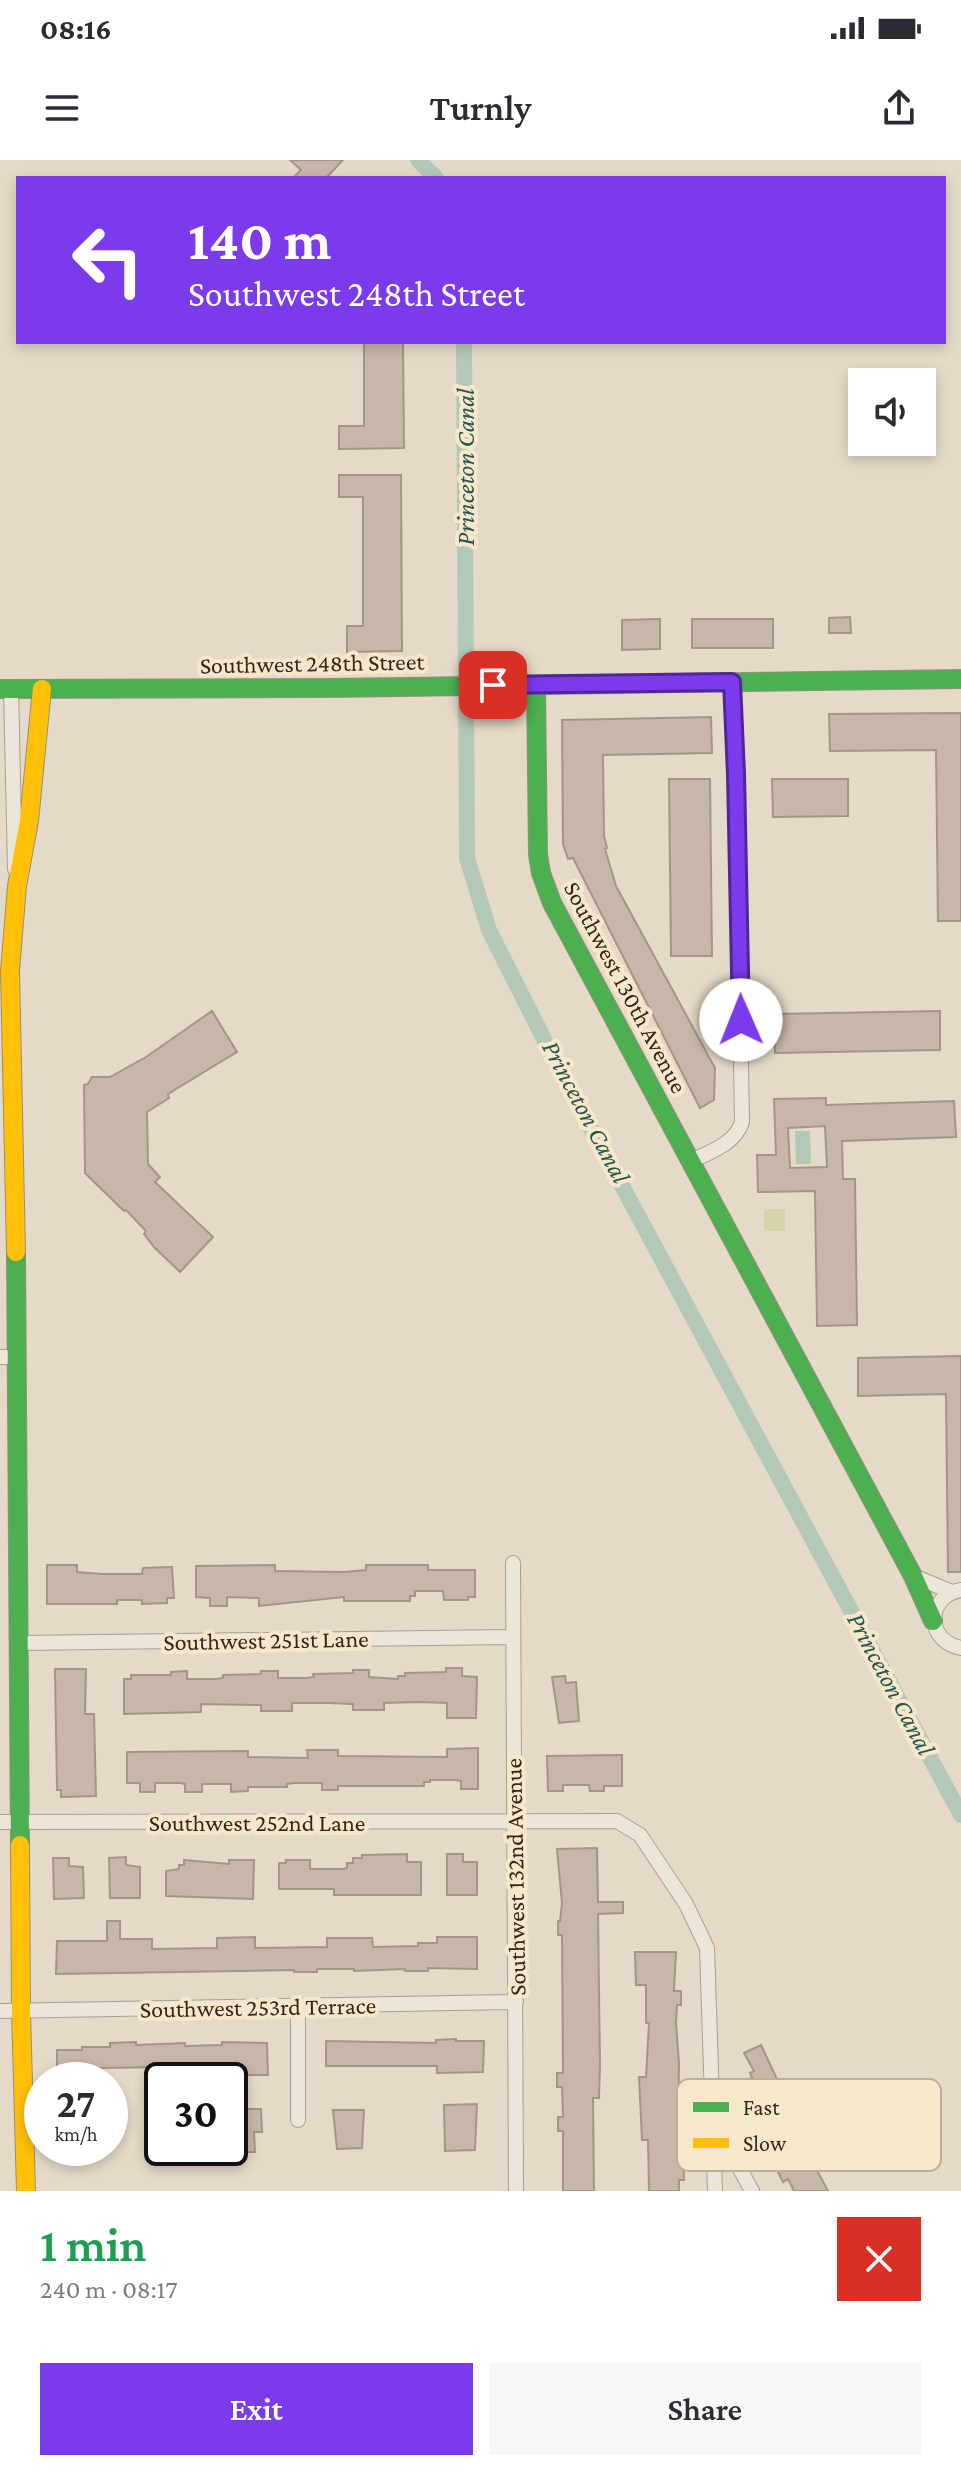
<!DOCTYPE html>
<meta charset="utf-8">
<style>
:root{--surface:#fff;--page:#f7f7f7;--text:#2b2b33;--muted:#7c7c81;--accent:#7c3aed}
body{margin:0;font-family:"Crimson Pro",serif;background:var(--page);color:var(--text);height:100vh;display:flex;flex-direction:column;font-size:30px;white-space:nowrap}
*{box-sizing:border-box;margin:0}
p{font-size:26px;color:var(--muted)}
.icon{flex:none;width:44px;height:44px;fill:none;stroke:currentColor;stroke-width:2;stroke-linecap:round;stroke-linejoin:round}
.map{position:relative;height:2031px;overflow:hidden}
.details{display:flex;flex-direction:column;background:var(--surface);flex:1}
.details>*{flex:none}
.guide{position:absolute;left:16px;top:16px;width:930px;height:168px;border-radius:0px;box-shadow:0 4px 12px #0003;background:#7c3aed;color:#fff;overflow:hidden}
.buttons{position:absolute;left:848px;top:208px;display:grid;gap:16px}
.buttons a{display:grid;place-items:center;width:88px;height:88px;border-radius:0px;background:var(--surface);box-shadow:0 4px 12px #0003;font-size:40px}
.speed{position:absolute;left:24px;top:1902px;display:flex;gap:16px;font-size:40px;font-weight:700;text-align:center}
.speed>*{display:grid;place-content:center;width:104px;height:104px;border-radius:50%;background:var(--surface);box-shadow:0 4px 12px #0003;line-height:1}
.speed small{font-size:20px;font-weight:400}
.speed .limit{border:4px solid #111;border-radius:12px;background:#fff;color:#111}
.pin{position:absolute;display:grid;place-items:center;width:68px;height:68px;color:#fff;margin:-34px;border-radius:16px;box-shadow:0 4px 12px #0006}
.me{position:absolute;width:88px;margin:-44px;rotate:359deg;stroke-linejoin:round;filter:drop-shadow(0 0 6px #0008)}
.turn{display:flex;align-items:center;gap:28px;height:168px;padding:0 40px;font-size:36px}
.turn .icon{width:104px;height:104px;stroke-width:2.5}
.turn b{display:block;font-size:56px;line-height:68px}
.round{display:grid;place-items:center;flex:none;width:84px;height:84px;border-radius:0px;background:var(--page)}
.overview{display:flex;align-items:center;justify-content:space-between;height:136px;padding:0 40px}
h1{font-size:48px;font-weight:600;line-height:60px;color:#1e9e55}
.cta{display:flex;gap:16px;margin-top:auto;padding:16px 40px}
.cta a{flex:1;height:92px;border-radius:0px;background:var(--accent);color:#fff;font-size:32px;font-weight:600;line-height:92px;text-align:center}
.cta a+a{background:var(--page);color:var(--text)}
.status{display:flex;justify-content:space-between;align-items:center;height:56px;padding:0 40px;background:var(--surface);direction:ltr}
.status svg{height:22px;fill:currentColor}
header{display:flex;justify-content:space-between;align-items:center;height:104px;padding:0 40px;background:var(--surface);font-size:36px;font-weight:600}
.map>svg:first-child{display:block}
.green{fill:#d6d3a8}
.water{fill:#b4c8ba}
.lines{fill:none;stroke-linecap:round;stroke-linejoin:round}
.canal{stroke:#b4c8ba;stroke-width:16}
.building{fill:#c8b7a8;stroke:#a49587;stroke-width:2;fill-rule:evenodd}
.street-casing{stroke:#a89f91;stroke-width:16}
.fast-casing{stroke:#988e81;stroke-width:20}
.slow-casing{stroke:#988e81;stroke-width:20}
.street{stroke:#ece5da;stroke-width:14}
.fast{stroke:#4caf50;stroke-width:18}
.slow{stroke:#ffc107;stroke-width:18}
.route-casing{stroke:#51269a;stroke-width:20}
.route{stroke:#7c3aed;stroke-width:14}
.labels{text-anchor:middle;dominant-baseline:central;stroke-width:8;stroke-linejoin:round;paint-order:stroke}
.street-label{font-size:24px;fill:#36261a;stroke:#f7e8cb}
.water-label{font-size:26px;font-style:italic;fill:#285752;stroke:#f7e8cb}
.key{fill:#f7e8cb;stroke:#bdae96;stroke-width:2}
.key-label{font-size:22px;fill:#36261a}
</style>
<div class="status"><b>08:16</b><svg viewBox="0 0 49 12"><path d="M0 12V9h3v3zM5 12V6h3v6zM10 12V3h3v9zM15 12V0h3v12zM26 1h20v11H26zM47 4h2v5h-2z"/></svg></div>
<header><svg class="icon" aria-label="menu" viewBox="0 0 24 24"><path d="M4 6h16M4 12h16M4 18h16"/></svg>Turnly<svg class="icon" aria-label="share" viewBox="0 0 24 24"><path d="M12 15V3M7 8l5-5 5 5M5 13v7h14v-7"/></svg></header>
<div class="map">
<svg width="961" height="2031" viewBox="0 0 961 2031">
<rect width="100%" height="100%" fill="#e4dac7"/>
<!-- green -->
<path class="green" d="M764,1049H785V1071H764Z"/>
<!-- water -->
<path class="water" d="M795,971H810L811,1004H796Z"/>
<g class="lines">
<!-- canal -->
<path class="canal" d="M418,0L436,18
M464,182L467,698L489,770L558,907L961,1655"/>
</g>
<!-- building -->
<path class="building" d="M290,0H343L326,18H293L301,10Z
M364,182H403L404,288L339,289V266H364Z
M339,315H401L402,491L347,492V466H363V337H339Z
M850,457L851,473H829V458Z
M660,459V489L622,490V460Z
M692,459H773V488H692Z
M961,553V761H938L936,590L830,591L829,554Z
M711,557L712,593L603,595L604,676L607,688L605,689L616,726L715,908L714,940L700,948L573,698L568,699L563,684L562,560Z
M669,619H710L712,796H671Z
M772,619H848V656L773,657Z
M212,851L237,892L168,934L169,938L147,952L148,1004L160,1017L155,1022L213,1077L180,1112L154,1087L144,1074L146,1071L126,1050L124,1051L85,1013L84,925L88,924L92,917H110L146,897Z
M940,851V890L775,893L774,854Z
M826,938V945L954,941L956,977L842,981L843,1019H855L857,1165L817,1166L815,1031L758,1032L757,995H776L774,939ZM825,966L827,1007L790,1008L788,968Z
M961,1196V1412H948L946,1234L858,1236V1198Z
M47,1405H77V1412L103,1414H142L143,1408L172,1407L174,1438H167V1443L142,1444V1440H117V1444H47Z
M275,1405V1411L344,1412L366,1410V1405H428V1410H475V1437H468V1440H444L443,1431H415V1436H410V1441H344V1437L259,1446V1438L227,1437V1446H210V1438L196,1437V1406Z
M446,1508H462V1516L477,1517L476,1558H447V1543L419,1542L384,1543V1550H353V1544L328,1543H292V1551H261V1545L201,1544V1552L124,1554V1519H131V1515H171V1512L187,1511V1519H216L223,1518V1515L261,1514V1511H278V1518H306L314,1517L313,1514L353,1513V1510H369V1517L398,1519V1516H405V1513L446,1512Z
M55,1509H86L85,1554H94L96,1636L61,1637V1630H57Z
M565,1516L566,1523L576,1522L579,1561L559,1563L552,1517Z
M478,1588V1629H461V1621L456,1620H430V1622H424V1626H338V1630H322V1623H294L287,1624V1627H248V1631L231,1632V1624H202V1632H185V1624L180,1623H155V1632H140V1623H127V1592L248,1591V1597L308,1598L307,1590H338V1596L447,1597V1589Z
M622,1595V1626H604V1631H590L589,1625H563V1631H548L547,1596Z
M597,1688L598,1742H623V1753L598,1754L600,1905L599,1938H593L594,2031H563V1971H558V1957H563L562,1927H557V1913H563L562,1775H558V1761H560L562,1743L557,1689Z
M407,1694V1702H421V1735H334V1729H279V1703H286V1700H310V1709H342L347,1708V1703H353V1698H362V1695Z
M447,1694H463V1702H477V1735H447Z
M126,1697V1705L140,1707V1738H110L109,1698Z
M53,1698H69V1706L83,1707L84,1738L54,1739Z
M184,1700L229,1704V1700H254L253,1739L166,1736V1711L179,1709V1705H184Z
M107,1761H120V1779H152V1789L217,1788V1778L255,1777V1788L327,1787V1778H372L373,1787L418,1786V1783H437V1777H477V1809L428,1808V1811H405V1809L354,1811V1809H317V1812H294V1810L56,1814L57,1781H107Z
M635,1792H676L674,1831H681V1845H677L676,1863L679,1903L678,1978H683L684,2020H679V2031H649L648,1980H642L639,1917H646L649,1863H646V1825H636Z
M456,1879V1881H484L483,1912L437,1913V1906H326V1881L436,1883V1880Z
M136,1882V1885L185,1883V1886L222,1885V1882L267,1883L268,1915H222V1910L169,1911V1907L98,1908V1915L57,1916V1890H82V1887H110V1883Z
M761,1885L792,1951L787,1954L828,2031H794L788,2019L783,2022L776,2008L781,2006L764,1974L755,1959L751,1961L744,1948L758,1941L747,1920L752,1917L750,1913L754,1911L744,1893Z
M477,1944L475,1990L445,1991L444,1945Z
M230,1949H261L262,1972H254L255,1992H230Z
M333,1950H364L362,1988L337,1989Z"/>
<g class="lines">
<defs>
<path id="street" d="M11,529L15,709
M691,1001C710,992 735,984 742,962L736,614L732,522
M0,1197H18
M513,1403L516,2031
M913,1416L952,1432
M961,1430C926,1436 925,1481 961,1488
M19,1483L513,1477
M0,1662L617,1661L640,1675L686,1744L707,1788L715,2031
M0,1851L516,1842
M298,1960V1847
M716,1965L752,2031"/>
<path id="fast" d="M536,526L538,695L541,713L552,743L913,1416L933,1461
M0,529L328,528L961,519
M16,1092L20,1685"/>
<path id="slow" d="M16,1092L10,811L17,726L29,661L42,529
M20,1685L21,1851L26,2031"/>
</defs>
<!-- street casing -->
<use href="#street" class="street-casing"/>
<!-- fast casing -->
<use href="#fast" class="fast-casing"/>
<!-- slow casing -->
<use href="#slow" class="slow-casing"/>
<!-- street -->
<use href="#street" class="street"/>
<!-- fast -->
<use href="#fast" class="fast"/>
<!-- slow -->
<use href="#slow" class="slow"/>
</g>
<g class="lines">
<defs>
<path id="route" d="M493,525L732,522L736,614L741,860"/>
</defs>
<!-- route casing -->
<use href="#route" class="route-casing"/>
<!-- route -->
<use href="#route" class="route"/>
</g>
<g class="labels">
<!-- street labels -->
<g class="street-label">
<text transform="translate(312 503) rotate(-1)">Southwest 248th Street</text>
<text transform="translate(626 827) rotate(62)">Southwest 130th Avenue</text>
<text transform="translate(266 1480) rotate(-1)">Southwest 251st Lane</text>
<text x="257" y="1662">Southwest 252nd Lane</text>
<text transform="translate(515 1717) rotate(-91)">Southwest 132nd Avenue</text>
<text transform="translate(258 1847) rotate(-1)">Southwest 253rd Terrace</text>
</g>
<!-- water labels -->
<g class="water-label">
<text transform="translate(465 307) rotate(-90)">Princeton Canal</text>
<text transform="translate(586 952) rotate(62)">Princeton Canal</text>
<text transform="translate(891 1524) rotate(62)">Princeton Canal</text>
</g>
</g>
<!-- legend -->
<rect x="677" y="1919" width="264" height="92" rx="12" class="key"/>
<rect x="693" y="1942" width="36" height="10" fill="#4caf50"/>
<rect x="693" y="1978" width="36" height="10" fill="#ffc107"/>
<g class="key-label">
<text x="743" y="1955">Fast</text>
<text x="743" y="1991">Slow</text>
</g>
</svg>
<div class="buttons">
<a><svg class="icon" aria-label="sound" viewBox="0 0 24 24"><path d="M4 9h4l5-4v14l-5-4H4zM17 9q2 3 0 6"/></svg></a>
</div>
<div class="speed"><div>27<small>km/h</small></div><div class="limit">30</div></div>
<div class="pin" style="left:493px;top:525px;background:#d93025"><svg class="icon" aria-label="arrive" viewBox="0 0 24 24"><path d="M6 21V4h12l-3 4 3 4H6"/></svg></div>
<svg class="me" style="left:741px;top:860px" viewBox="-20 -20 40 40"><circle r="19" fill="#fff"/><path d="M0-13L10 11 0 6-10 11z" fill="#7c3aed"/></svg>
<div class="guide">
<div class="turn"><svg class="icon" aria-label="left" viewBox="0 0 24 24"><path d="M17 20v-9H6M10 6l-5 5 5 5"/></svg><div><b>140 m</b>Southwest 248th Street</div></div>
</div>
</div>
<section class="details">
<div class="overview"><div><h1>1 min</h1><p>240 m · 08:17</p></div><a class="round" style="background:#d93025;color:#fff"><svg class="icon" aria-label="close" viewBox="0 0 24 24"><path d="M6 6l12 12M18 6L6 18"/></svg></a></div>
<div class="cta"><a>Exit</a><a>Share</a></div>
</section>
